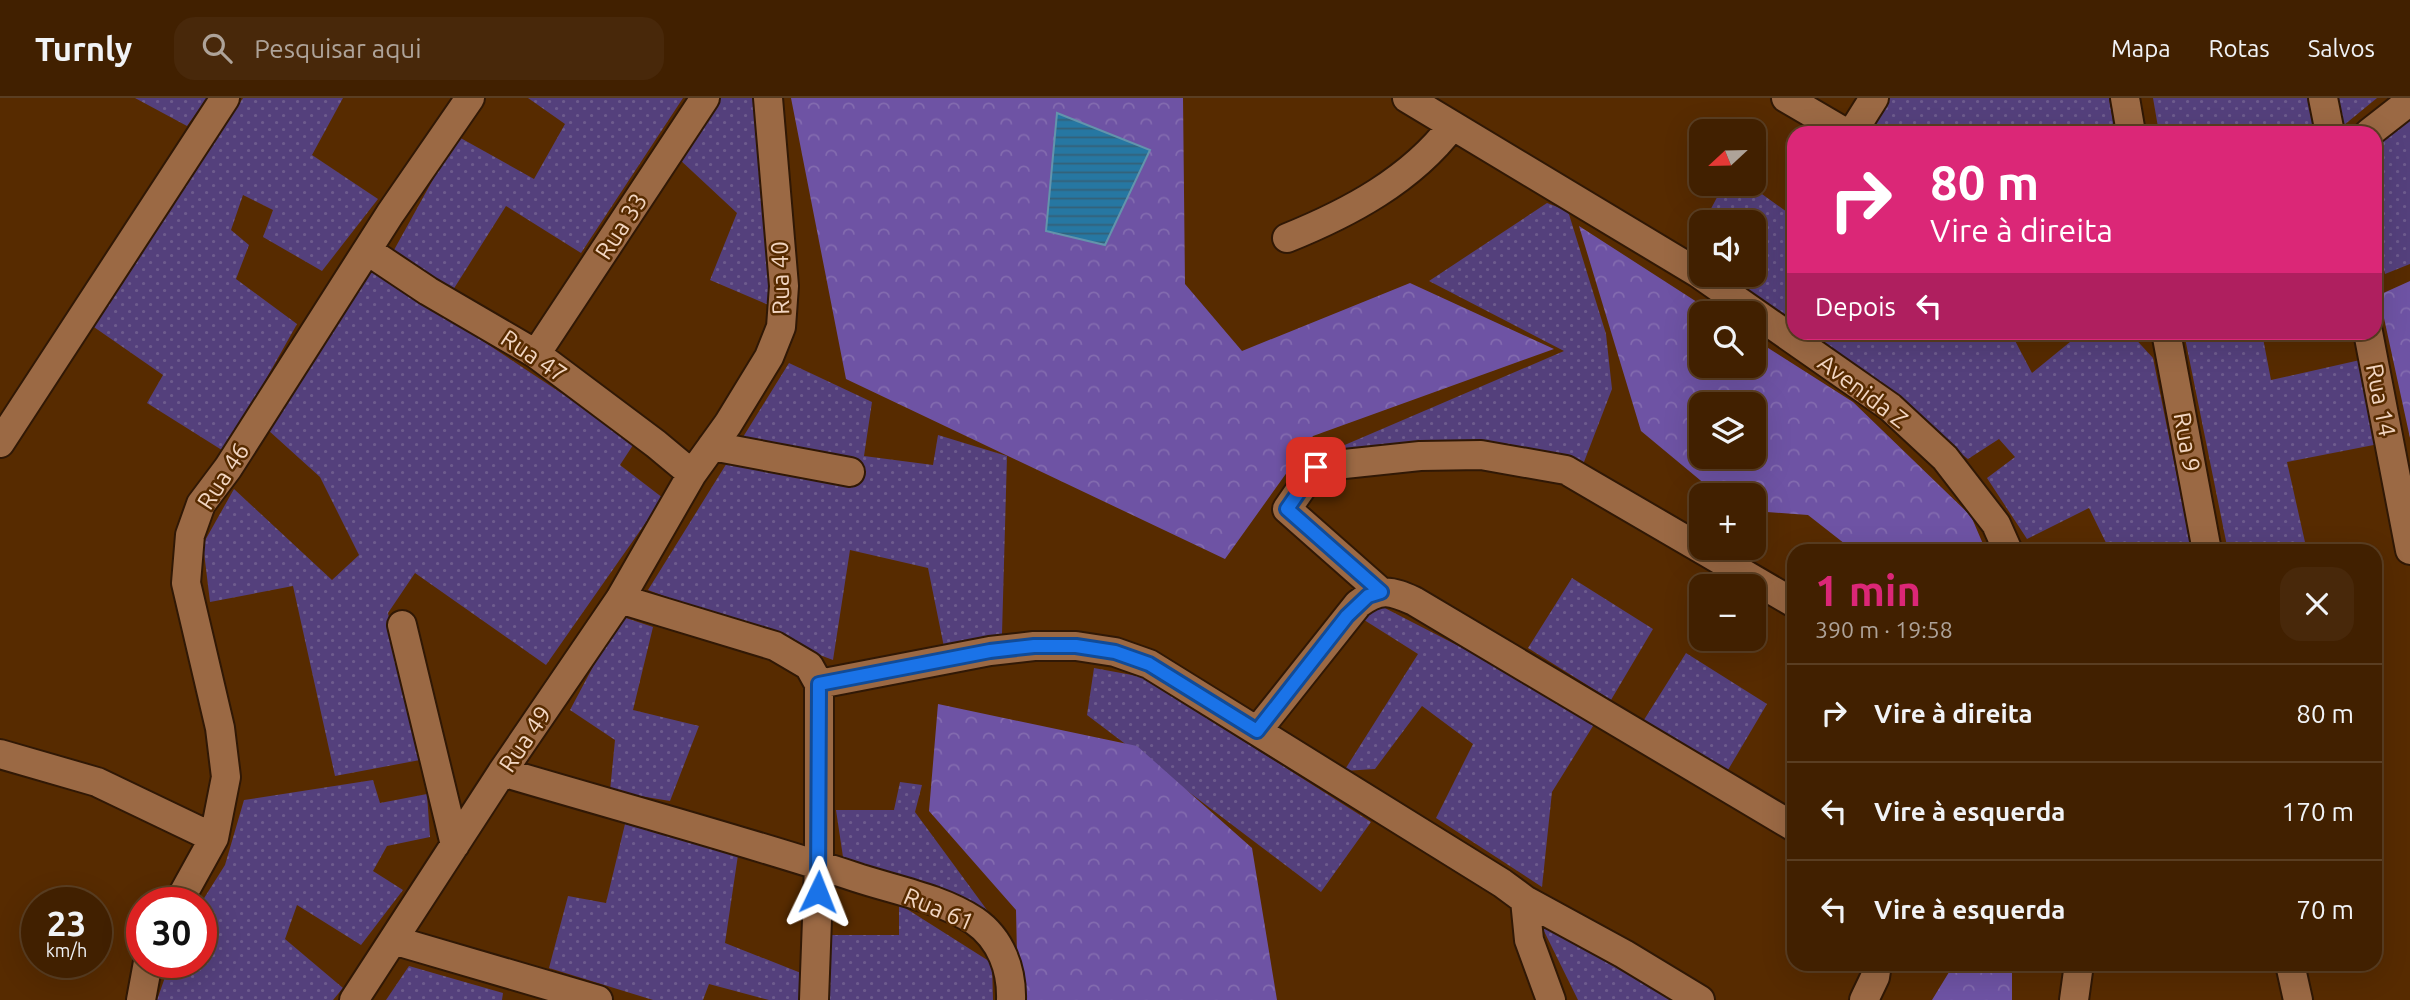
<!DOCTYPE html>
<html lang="pt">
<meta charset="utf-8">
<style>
:root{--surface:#412000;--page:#48280a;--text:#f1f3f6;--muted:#aea399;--line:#5a3e22;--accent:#db2777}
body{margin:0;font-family:Ubuntu,sans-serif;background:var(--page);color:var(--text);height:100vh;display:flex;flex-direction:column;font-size:26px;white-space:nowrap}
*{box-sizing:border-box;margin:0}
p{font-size:23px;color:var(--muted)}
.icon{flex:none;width:38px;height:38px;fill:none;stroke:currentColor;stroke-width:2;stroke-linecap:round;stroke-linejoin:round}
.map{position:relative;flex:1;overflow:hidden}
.panel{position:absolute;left:1787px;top:446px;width:595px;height:427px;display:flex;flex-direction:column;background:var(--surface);border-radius:21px;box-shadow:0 7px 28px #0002,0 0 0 2px var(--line)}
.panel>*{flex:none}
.guide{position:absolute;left:1787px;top:28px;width:595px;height:214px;border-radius:21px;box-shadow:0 7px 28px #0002,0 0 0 2px var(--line);background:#db2777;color:#fff;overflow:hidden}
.needle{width:46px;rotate:248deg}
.buttons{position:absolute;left:1689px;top:21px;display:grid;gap:14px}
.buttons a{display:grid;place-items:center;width:77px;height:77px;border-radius:14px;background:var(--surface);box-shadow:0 7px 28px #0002,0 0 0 2px var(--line);font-size:35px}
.speed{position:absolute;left:21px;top:789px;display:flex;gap:14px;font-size:35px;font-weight:700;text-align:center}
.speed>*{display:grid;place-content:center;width:91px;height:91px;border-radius:50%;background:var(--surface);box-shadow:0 7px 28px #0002,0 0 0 2px var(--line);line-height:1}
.speed small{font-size:18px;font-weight:400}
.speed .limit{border:10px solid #d22;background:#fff;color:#111}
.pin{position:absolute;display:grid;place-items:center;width:60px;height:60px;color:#fff;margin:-30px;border-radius:14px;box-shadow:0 4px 10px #0006}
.me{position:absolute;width:77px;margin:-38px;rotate:2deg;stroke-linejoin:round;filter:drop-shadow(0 0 5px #0008)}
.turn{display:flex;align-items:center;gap:24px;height:147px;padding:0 28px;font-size:32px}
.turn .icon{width:91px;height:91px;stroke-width:2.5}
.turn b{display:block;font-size:49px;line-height:60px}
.then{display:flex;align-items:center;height:66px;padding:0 28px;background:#0003;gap:14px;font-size:26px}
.round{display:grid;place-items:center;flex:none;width:74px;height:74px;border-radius:21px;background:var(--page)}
.overview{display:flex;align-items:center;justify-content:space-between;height:119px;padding:0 28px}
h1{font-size:42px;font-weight:700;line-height:52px;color:var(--accent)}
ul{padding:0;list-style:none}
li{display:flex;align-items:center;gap:21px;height:98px;padding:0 28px;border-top:2px solid var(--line)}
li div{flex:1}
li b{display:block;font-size:26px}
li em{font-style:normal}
header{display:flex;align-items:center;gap:42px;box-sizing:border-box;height:98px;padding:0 35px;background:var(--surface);border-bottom:2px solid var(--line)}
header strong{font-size:33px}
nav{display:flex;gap:38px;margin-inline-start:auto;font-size:24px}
.search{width:490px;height:63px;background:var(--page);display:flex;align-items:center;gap:18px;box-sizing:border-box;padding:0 24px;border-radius:21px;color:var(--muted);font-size:26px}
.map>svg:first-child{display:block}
.grass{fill:url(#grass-dots)}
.forest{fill:url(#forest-crowns);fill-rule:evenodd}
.water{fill:url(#water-rules);stroke:#6394ac;stroke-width:2}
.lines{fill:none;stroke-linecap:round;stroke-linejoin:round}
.minor-casing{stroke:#301805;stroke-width:32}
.minor{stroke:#9b6944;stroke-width:28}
.route-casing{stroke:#114b97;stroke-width:18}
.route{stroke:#1a73e8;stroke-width:12}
.labels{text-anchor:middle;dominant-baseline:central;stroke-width:5;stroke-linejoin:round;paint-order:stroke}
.street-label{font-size:24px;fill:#f2d6c2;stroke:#572b00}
</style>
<header>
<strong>Turnly</strong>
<div class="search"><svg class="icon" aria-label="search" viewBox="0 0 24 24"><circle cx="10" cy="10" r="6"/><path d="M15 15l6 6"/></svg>Pesquisar aqui</div>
<nav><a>Mapa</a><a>Rotas</a><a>Salvos</a></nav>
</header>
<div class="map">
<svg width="2410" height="902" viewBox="0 0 2410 902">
<defs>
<pattern id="grass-dots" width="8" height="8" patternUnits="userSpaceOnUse" patternTransform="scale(1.75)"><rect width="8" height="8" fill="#54407c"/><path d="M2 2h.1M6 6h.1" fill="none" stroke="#6d5b8d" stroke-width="1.8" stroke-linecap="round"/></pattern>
<pattern id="forest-crowns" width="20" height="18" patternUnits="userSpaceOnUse" patternTransform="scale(1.75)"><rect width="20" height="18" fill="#6e53a4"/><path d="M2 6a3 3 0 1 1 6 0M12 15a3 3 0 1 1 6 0" fill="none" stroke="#836baf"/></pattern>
<pattern id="water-rules" width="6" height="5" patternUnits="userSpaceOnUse" patternTransform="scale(1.75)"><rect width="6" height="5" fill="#2677a2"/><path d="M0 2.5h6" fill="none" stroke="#346178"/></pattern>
</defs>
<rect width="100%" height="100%" fill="#572b00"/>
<!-- grass -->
<path class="grass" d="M135,0H207L187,28Z
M243,0H343L312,57L378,101L322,173L263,139L273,112L243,97L231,132L249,147L236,181L297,226L225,354L147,305L163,277L91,227Z
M528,0H683L581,155L506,108L453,192L394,152L457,38L534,81L565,26Z
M716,0H756L762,107L771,208L710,182L737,115L678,60Z
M1887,0H2109L2115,35H1877L1868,30Z
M2153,0H2377L2338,32L2318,35H2159Z
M2410,16V166L2385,176L2375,135V44Z
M1724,86H1748L1794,119V228L1726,177H1754V124H1704Z
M1547,105L1568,113L1606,236L1612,291L1584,364L1333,352L1564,253L1429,183Z
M370,168L635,344L620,367L663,400L546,567L415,475L388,515L420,662L335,678L293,488L210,504L203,446L234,391L332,482L359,457L320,379L268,332Z
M1802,235H2011L2032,275L2081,235H2130L2153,260L2192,453H2110L2089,410L2027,441L1987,380L2015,359L1999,341L1968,361Z
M2184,235H2262L2271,282L2360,262L2389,344L2287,364L2307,453H2228Z
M789,265L872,304L864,358L933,367L938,337L1007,358L1002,536L944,549L928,470L850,452L833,562L648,492Z
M1572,480L1653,531L1611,602L1528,550Z
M1379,507L1598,620L1552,694L1542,789L1436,720L1473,646L1422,608L1375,671L1344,673L1418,556L1361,520Z
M620,518L653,529L633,612L699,628L670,703L610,693L615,642L570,612Z
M1686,555L1767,606L1725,677L1642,625Z
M1094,570L1143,579L1371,724L1321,794L1087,617Z
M373,682L380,705L427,696L430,739L387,748L373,773L403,792L361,847L297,807L285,841L343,890L333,902H157L170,865L201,864V805L225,767L244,702Z
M900,684L922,687L915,714L998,827L843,759L836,712H894Z
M625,726L738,757L725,845L801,875L804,902H769L709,886L703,902H653L549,870L568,798L606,805Z
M899,806L992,865L993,902H827V837H899Z
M1542,829L1679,902H1578Z
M409,868L503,895L502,902H386Z"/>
<!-- forest -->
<path class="forest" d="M791,0H1183L1185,186L1242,253L1410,185L1554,251L1313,338L1225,461L846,281Z
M1579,128L1714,215H1701V268H1754V241L1853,304L1971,418L1986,453H1854L1808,417L1754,413V397H1718L1641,333ZM1701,306H1754V359H1701Z
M2410,183V340L2379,197Z
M938,606L1137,648L1252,750L1277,902H1018L1016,812L929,713Z
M1954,866H2012V902H1932Z"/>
<!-- water -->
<path class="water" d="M1057,15L1150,52L1105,147L1046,133Z"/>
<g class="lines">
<defs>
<path id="minor" d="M1407,0L1698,175L1890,309L1945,360L1996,426L2008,453
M1786,0L1846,35
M2125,0L2131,35
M2323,0L2330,35
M1852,35L1874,0
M2369,35L2410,3
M1287,140C1349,115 1411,82 1452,28
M368,153L428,193L536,256L656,346L692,376
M2166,234L2207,453
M2368,234L2410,452
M536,256L705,0
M0,345L225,0
M712,348L850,374
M1381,494L1287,411L1316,369L1420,358L1481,357L1566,372L1794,505
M620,501L775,548L809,568L819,586V768L814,902
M402,527L455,747
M819,586L990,553L1034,548H1076L1115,554L1149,566L1502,785L1525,802L1529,842L1551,902
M1257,633L1358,506C1381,489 1391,493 1414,503L1794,729
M0,656L97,684L214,740
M502,674C620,709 739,741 855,779C894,792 940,800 975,823C1001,841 1012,872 1011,902
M1525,802L1624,856L1700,902
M178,805L214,740L226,679L220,630L186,485L190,437L201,406L228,370L390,116L470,0
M393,842L598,902
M2290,866L2298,902
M141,902L148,864
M354,902L502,674L620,501L692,376L728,326L769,259L781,229L784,188L768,0
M1864,902L1875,879L1877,866
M2074,902L2079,866"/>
</defs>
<!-- minor casing -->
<use href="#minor" class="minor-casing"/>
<!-- minor -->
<use href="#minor" class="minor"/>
</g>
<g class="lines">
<defs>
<path id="route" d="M818,794L819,586L990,553L1034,548H1076L1115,554L1149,566L1257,633L1347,518L1368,498L1381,494L1287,411L1316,369"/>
</defs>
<!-- route casing -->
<use href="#route" class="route-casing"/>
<!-- route -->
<use href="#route" class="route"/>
</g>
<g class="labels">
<!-- street labels -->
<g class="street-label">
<text transform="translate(621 128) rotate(-57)">Rua 33</text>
<text transform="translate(780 180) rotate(-91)">Rua 40</text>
<text transform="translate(534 258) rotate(34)">Rua 47</text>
<text transform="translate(1863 293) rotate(37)">Avenida Z</text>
<text transform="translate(2381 302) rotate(79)">Rua 14</text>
<text transform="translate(2187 344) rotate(80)">Rua 9</text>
<text transform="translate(223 378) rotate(-57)">Rua 46</text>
<text transform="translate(525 641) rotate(-56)">Rua 49</text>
<text transform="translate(939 811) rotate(23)">Rua 61</text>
</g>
</g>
</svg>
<div class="buttons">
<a><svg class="needle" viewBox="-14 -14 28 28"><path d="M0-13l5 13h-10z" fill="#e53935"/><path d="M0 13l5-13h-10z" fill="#aea399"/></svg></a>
<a><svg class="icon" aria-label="sound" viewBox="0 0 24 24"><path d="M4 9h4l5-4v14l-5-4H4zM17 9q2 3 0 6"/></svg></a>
<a><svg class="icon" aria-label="search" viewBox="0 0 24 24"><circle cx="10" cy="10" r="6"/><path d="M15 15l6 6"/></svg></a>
<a><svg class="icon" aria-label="layers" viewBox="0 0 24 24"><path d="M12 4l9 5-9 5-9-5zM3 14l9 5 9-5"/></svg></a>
<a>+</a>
<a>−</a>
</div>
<div class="speed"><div>23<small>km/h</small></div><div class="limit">30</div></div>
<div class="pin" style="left:1316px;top:369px;background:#d93025"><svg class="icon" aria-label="arrive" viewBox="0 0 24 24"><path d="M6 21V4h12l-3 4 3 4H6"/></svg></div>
<svg class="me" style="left:818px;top:794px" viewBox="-20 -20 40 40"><path d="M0-17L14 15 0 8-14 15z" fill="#1a73e8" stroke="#fff" stroke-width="4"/></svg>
<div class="guide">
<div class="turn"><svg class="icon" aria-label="right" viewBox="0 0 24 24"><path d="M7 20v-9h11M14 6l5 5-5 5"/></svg><div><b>80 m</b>Vire à direita</div></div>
<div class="then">Depois<svg class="icon" aria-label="left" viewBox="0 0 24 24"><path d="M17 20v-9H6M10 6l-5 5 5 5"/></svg></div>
</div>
<section class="panel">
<div class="overview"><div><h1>1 min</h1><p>390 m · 19:58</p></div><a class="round"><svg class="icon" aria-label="close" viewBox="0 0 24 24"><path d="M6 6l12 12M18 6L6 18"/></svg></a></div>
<ul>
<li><svg class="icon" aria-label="right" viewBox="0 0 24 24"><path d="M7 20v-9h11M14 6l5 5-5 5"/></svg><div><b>Vire à direita</b></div><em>80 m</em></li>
<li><svg class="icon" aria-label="left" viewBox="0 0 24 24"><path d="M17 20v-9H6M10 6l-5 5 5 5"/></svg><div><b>Vire à esquerda</b></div><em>170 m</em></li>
<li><svg class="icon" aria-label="left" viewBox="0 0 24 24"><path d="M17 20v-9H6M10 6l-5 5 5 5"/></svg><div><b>Vire à esquerda</b></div><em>70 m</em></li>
</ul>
</section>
</div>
